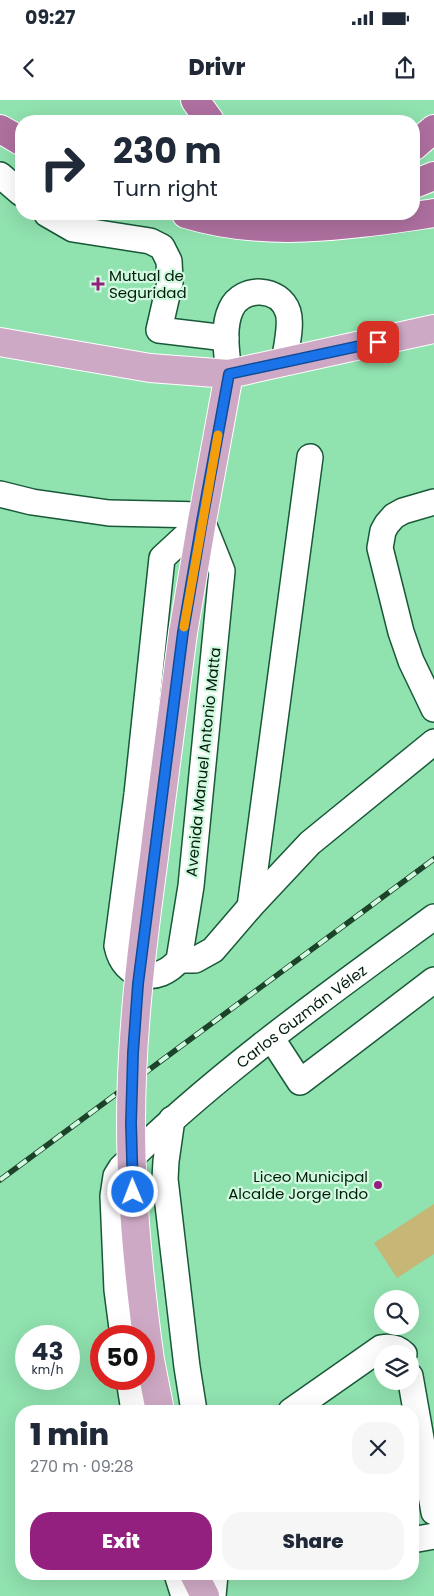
<!DOCTYPE html>
<meta charset="utf-8">
<style>
:root{--surface:#fff;--page:#f6f6f7;--text:#1f2937;--muted:#747a83;--accent:#93207f}
body{margin:0;font-family:Poppins,sans-serif;background:var(--page);color:var(--text);height:100vh;display:flex;flex-direction:column;font-size:19px;white-space:nowrap}
*{box-sizing:border-box;margin:0}
p{font-size:16px;color:var(--muted)}
.icon{flex:none;width:28px;height:28px;fill:none;stroke:currentColor;stroke-width:2;stroke-linecap:round;stroke-linejoin:round}
.map{position:relative;flex:1;overflow:hidden}
.panel{position:absolute;left:15px;top:1305px;width:404px;height:175px;display:flex;flex-direction:column;background:var(--surface);border-radius:20px;box-shadow:0 5px 20px #0002}
.panel>*{flex:none}
.hud{position:absolute;left:15px;top:15px;width:405px;height:105px;border-radius:20px;box-shadow:0 5px 20px #0002;background:#fff;color:var(--text);overflow:hidden}
.tools{position:absolute;left:374px;top:1190px;display:grid;gap:10px}
.tools a{display:grid;place-items:center;width:45px;height:45px;border-radius:50%;background:var(--surface);box-shadow:0 5px 20px #0002;font-size:25px}
.speed{position:absolute;left:15px;top:1225px;display:flex;gap:10px;font-size:25px;font-weight:700;text-align:center}
.speed>*{display:grid;place-content:center;width:65px;height:65px;border-radius:50%;background:var(--surface);box-shadow:0 5px 20px #0002;line-height:1}
.speed small{font-size:12px;font-weight:400}
.speed .limit{border:8px solid #d22;background:#fff;color:#111}
.pin{position:absolute;display:grid;place-items:center;width:42px;height:42px;color:#fff;margin:-21px;border-radius:10px;box-shadow:0 2px 8px #0006}
.me{position:absolute;width:55px;margin:-28px;rotate:359deg;stroke-linejoin:round;filter:drop-shadow(0 0 4px #0008)}
.turn{display:flex;align-items:center;gap:18px;height:105px;padding:0 15px;font-size:22px}
.turn .icon{width:65px;height:65px;stroke-width:2.5}
.turn b{display:block;font-size:35px;line-height:42px}
.round{display:grid;place-items:center;flex:none;width:52px;height:52px;border-radius:20px;background:var(--page)}
.headline{display:flex;align-items:center;justify-content:space-between;height:85px;padding:0 15px}
h1{font-size:30px;font-weight:800;line-height:38px}
.action{display:flex;gap:10px;margin-top:auto;padding:10px 15px}
.action a{flex:1;height:58px;border-radius:20px;background:var(--accent);color:#fff;font-size:20px;font-weight:800;line-height:58px;text-align:center}
.action a+a{background:var(--page);color:var(--text)}
.status{display:flex;justify-content:space-between;align-items:center;height:35px;padding:0 25px;background:var(--surface);direction:ltr}
.status svg{height:14px;fill:currentColor}
header{display:flex;justify-content:space-between;align-items:center;height:65px;padding:0 15px;background:var(--surface);font-size:22px;font-weight:800}
.map>svg:first-child{display:block}
.green{fill:#c6b777}
.lines{fill:none;stroke-linecap:round;stroke-linejoin:round}
.minor-casing{stroke:#185938;stroke-width:28}
.major-casing{stroke:#fff;stroke-width:30}
.highway-casing{stroke:#fff;stroke-width:30}
.minor{stroke:#fff;stroke-width:25}
.major{stroke:#cea9c5;stroke-width:28}
.highway{stroke:#ae709f;stroke-width:28}
.rail-casing{stroke:#1c432a;stroke-width:5.5}
.rail{stroke:#d1f9df;stroke-width:4;stroke-dasharray:11;stroke-linecap:butt}
.major-bridge-casing{stroke:#fff;stroke-width:30;stroke-linecap:butt}
.major-bridge{stroke:#cea9c5;stroke-width:28}
.route-casing{stroke:#114b97;stroke-width:12}
.route{stroke:#1a73e8;stroke-width:9}
.slow{stroke:#f59e0b;stroke-width:9}
.poi-dot{fill:#93207f;stroke:#d1f9df;stroke-width:2}
.labels{text-anchor:middle;dominant-baseline:central;stroke-width:4.5;stroke-linejoin:round;paint-order:stroke}
.poi-label{font-size:15px;fill:#001d0b;stroke:#d1f9df;text-anchor:start}
.street-label{font-size:15px;fill:#001d0b;stroke:#d1f9df}
</style>
<div class="status"><b>09:27</b><svg viewBox="0 0 49 12"><path d="M0 12V9h3v3zM5 12V6h3v6zM10 12V3h3v9zM15 12V0h3v12zM26 1h20v11H26zM47 4h2v5h-2z"/></svg></div>
<header><svg class="icon" aria-label="back" viewBox="0 0 24 24"><path d="M15 5l-7 7 7 7"/></svg>Drivr<svg class="icon" aria-label="share" viewBox="0 0 24 24"><path d="M12 15V3M7 8l5-5 5 5M5 13v7h14v-7"/></svg></header>
<div class="map">
<svg width="434" height="1496" viewBox="0 0 434 1496">
<rect width="100%" height="100%" fill="#90e2af"/>
<!-- green -->
<path class="green" d="M434,1104V1154L397,1178L374,1143Z"/>
<g class="lines">
<defs>
<g id="minor">
<path d="M0,75L21,93"/>
<path d="M47,114L73,129L150,141L162,147L169,161L170,182L159,230L226,238"/>
<path d="M229,274C227,254 222,228 231,209C242,185 280,187 288,212C292,225 286,249 284,262"/>
<path d="M0,394L32,402L109,413L203,415"/>
<path d="M434,402L403,411L394,416L387,424L383,431L380,448L401,532L411,561L434,609"/>
<path d="M202,421L222,471L191,786L179,860C158,885 124,880 117,846L137,694L162,458Z"/>
<path d="M250,807L310,357"/>
<path d="M179,860H195L213,850L250,807L310,743L434,642"/>
<path d="M272,939L300,982L434,880"/>
<path d="M172,1019L166,1061L165,1079L187,1267L194,1311"/>
<path id="s1" d="M123,1236L117,1190L113,1096L116,1076L121,1068C216,974 326,896 434,817"/>
<path d="M410,1276L434,1412"/>
<path d="M129,1279L134,1311"/>
<path d="M291,1311L381,1248C390,1246 397,1247 404,1254"/>
<path d="M412,1440L434,1436"/>
<path d="M177,1474L184,1496"/>
<path d="M213,1496L215,1474"/>
</g>
<path id="major" d="M0,242L150,268L229,274L434,229
M183,533L202,421L229,274
M150,1260L160,1311
M194,1474L205,1496"/>
<path id="highway" d="M195,0L210,21
M0,29L21,41
M414,46L434,29
M414,84L434,76
M186,114C268,139 352,125 434,113"/>
</defs>
<!-- minor casing -->
<use href="#minor" class="minor-casing"/>
<!-- major casing -->
<use href="#major" class="major-casing"/>
<!-- highway casing -->
<use href="#highway" class="highway-casing"/>
<!-- minor -->
<use href="#minor" class="minor"/>
<!-- major -->
<use href="#major" class="major"/>
<!-- highway -->
<use href="#highway" class="highway"/>
<defs>
<path id="rail" d="M0,1080L434,759"/>
</defs>
<!-- rail casing -->
<use href="#rail" class="rail-casing"/>
<!-- rail -->
<use href="#rail" class="rail"/>
<defs>
<path id="major-bridge" d="M150,1260C139,1181 131,1103 131,1023C131,934 142,845 154,757C163,682 173,607 183,533"/>
</defs>
<!-- major-bridge casing -->
<use href="#major-bridge" class="major-bridge-casing"/>
<!-- major-bridge -->
<use href="#major-bridge" class="major-bridge"/>
</g>
<g class="lines">
<defs>
<path id="route" d="M133,1092L131,1023L133,953L138,884L183,532L202,421L229,274L378,242"/>
</defs>
<!-- route casing -->
<use href="#route" class="route-casing"/>
<!-- route -->
<use href="#route" class="route"/>
<!-- slow -->
<path class="slow" d="M184,527L218,335"/>
</g>
<!-- markers -->
<g class="poi-dot">
<path d="M95.5 176.5h5v5h5v5h-5v5h-5v-5h-5v-5h5z"/>
<circle cx="378" cy="1085" r="5"/>
</g>
<g class="labels">
<!-- poi labels -->
<g class="poi-label">
<text x="109" y="175">Mutual de<tspan x="109" dy="17">Seguridad</tspan></text>
<text x="368" y="1076" text-anchor="end">Liceo Municipal<tspan x="368" dy="17">Alcalde Jorge Indo</tspan></text>
</g>
<!-- street labels -->
<g class="street-label">
<text transform="translate(203 662) rotate(-84)">Avenida Manuel Antonio Matta</text>
<text stroke="none"><textPath href="#s1" startOffset="406">Carlos Guzmán Vélez</textPath></text>
</g>
</g>
</svg>
<div class="tools">
<a><svg class="icon" aria-label="search" viewBox="0 0 24 24"><circle cx="10" cy="10" r="6"/><path d="M15 15l6 6"/></svg></a>
<a><svg class="icon" aria-label="layers" viewBox="0 0 24 24"><path d="M12 4l9 5-9 5-9-5zM3 14l9 5 9-5"/></svg></a>
</div>
<div class="speed"><div>43<small>km/h</small></div><div class="limit">50</div></div>
<div class="pin" style="left:378px;top:242px;background:#d93025"><svg class="icon" aria-label="arrive" viewBox="0 0 24 24"><path d="M6 21V4h12l-3 4 3 4H6"/></svg></div>
<svg class="me" style="left:133px;top:1092px" viewBox="-20 -20 40 40"><circle r="17" fill="#1a73e8" stroke="#fff" stroke-width="3"/><path d="M0-11L8 9 0 5-8 9z" fill="#fff"/></svg>
<div class="hud">
<div class="turn"><svg class="icon" aria-label="right" viewBox="0 0 24 24"><path d="M7 20v-9h11M14 6l5 5-5 5"/></svg><div><b>230 m</b>Turn right</div></div>
</div>
<section class="panel">
<div class="headline"><div><h1>1 min</h1><p>270 m · 09:28</p></div><a class="round"><svg class="icon" aria-label="close" viewBox="0 0 24 24"><path d="M6 6l12 12M18 6L6 18"/></svg></a></div>
<div class="action"><a>Exit</a><a>Share</a></div>
</section>
</div>
